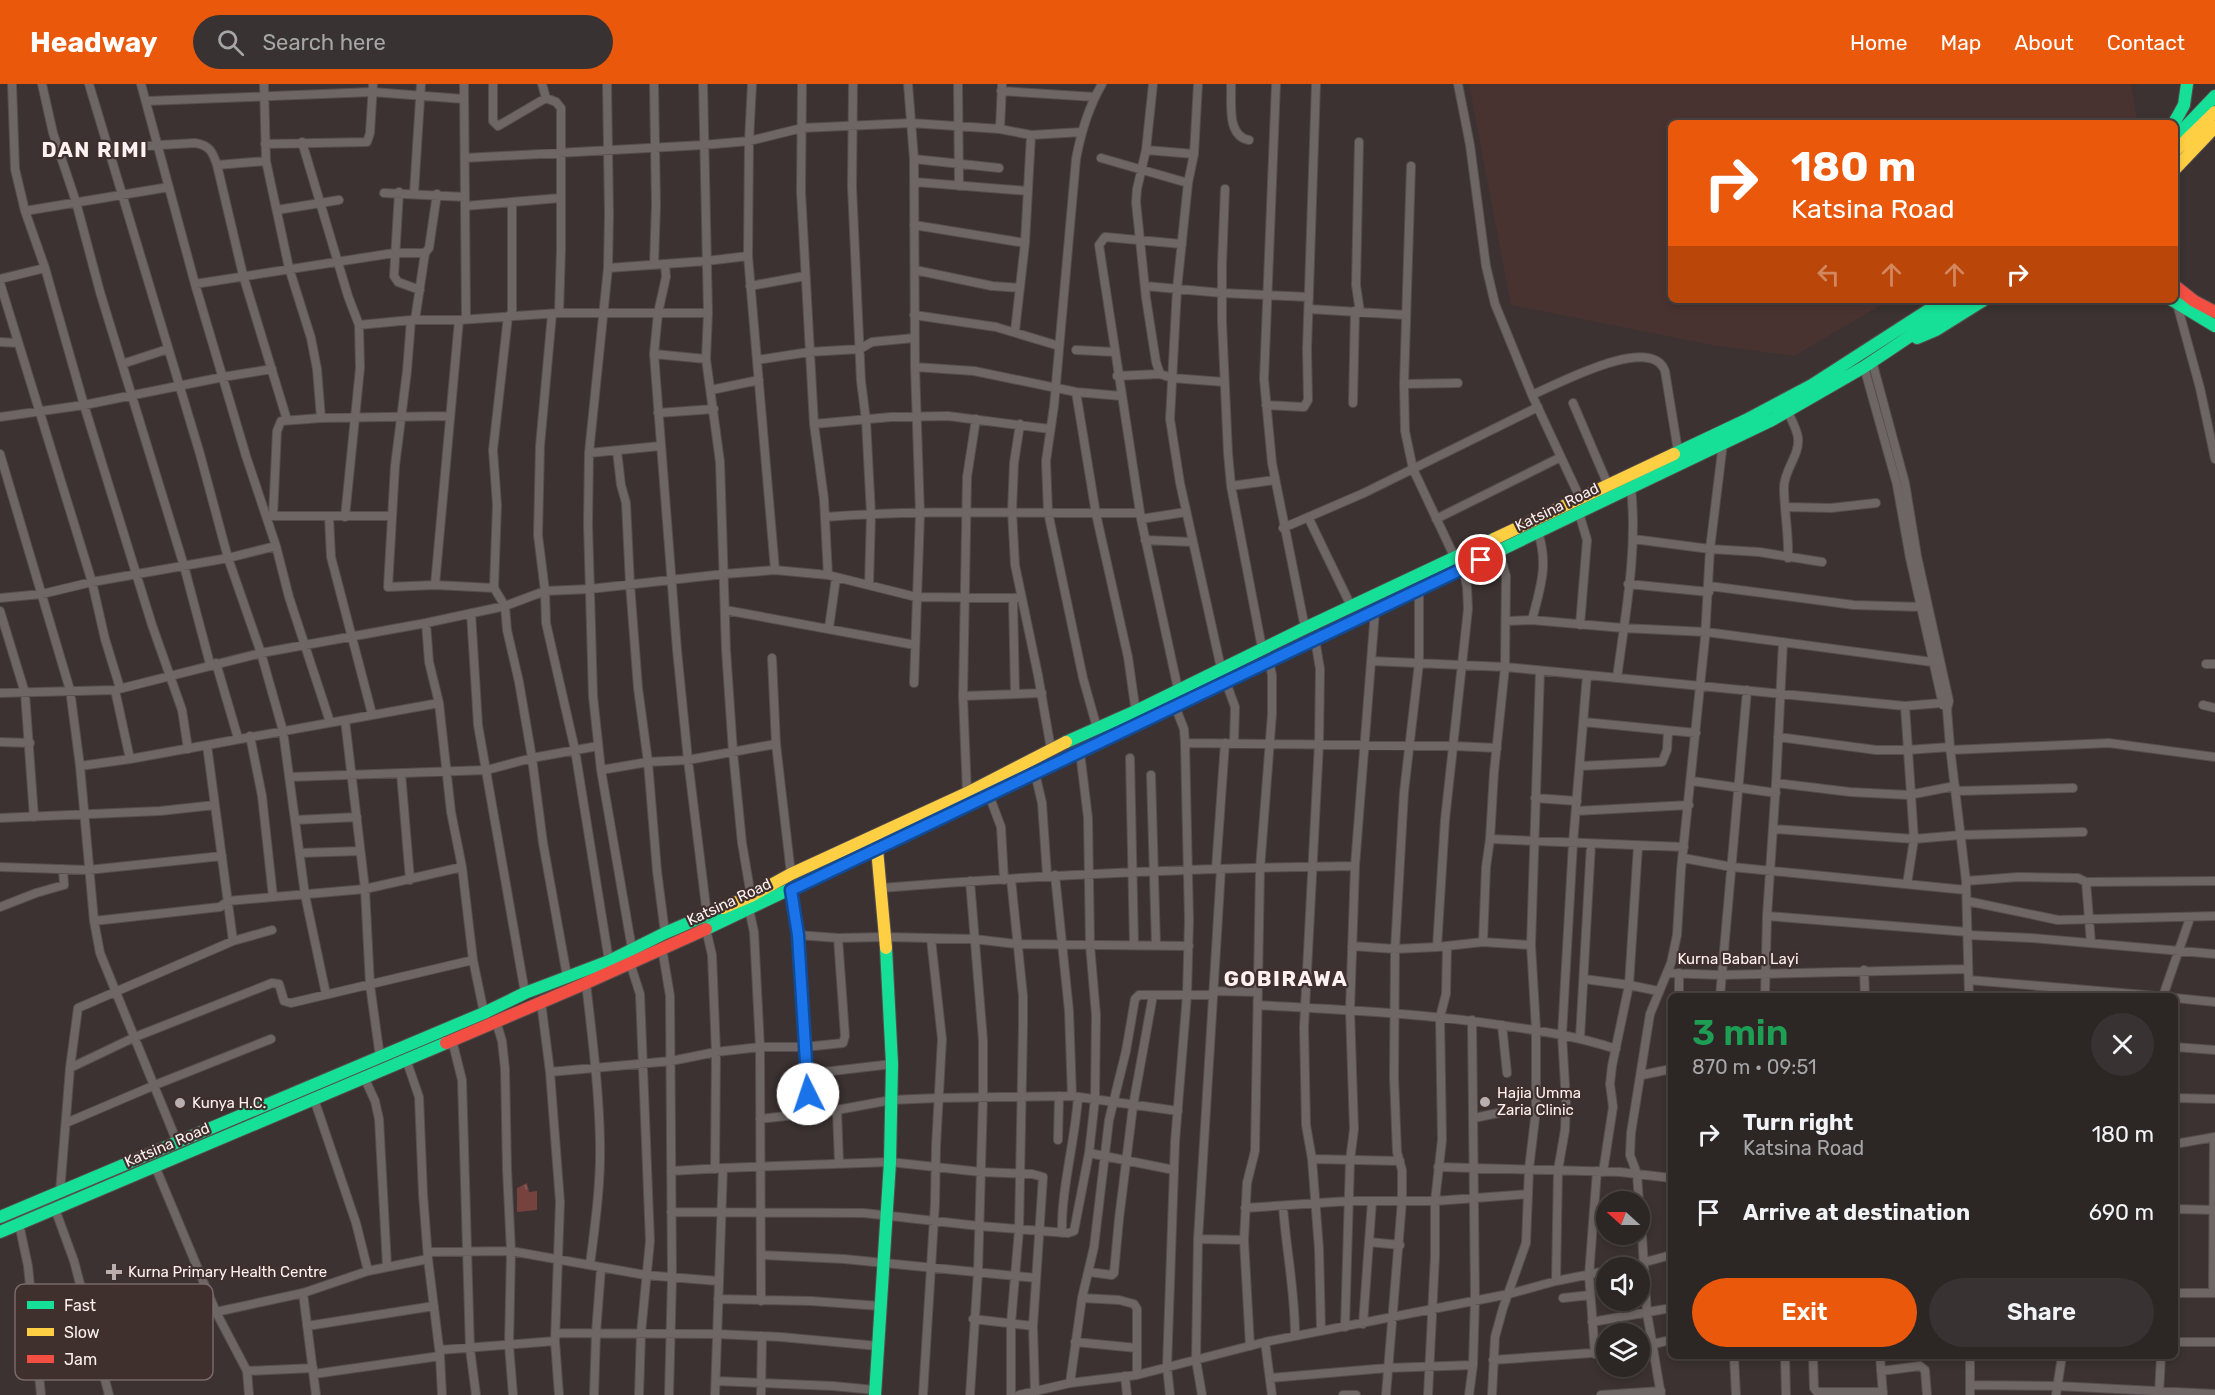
<!DOCTYPE html>
<meta charset="utf-8">
<style>
:root{--surface:#2c2625;--page:#383232;--text:#f1f3f6;--muted:#a6a5a7;--line:#484342;--accent:#ea580c}
body{margin:0;font-family:Rubik,sans-serif;background:var(--page);color:var(--text);height:100vh;display:flex;flex-direction:column;font-size:22px;white-space:nowrap}
*{box-sizing:border-box;margin:0}
p{font-size:20px;color:var(--muted)}
.icon{flex:none;width:33px;height:33px;fill:none;stroke:currentColor;stroke-width:2;stroke-linecap:round;stroke-linejoin:round}
.map{position:relative;flex:1;overflow:hidden}
.drawer{position:absolute;left:1668px;top:909px;width:510px;height:366px;display:flex;flex-direction:column;background:var(--surface);border-radius:9px;box-shadow:0 3px 9px #0003,0 0 0 2px var(--line)}
.drawer>*{flex:none}
.hud{position:absolute;left:1668px;top:36px;width:510px;height:183px;border-radius:9px;box-shadow:0 3px 9px #0003,0 0 0 2px var(--line);background:#ea580c;color:#fff;overflow:hidden}
.needle{width:39px;rotate:291deg}
.controls{position:absolute;left:1596px;top:1107px;display:grid;gap:12px}
.controls a{display:grid;place-items:center;width:54px;height:54px;border-radius:50%;background:var(--surface);box-shadow:0 3px 9px #0003,0 0 0 2px var(--line);font-size:30px}
.pin{position:absolute;display:grid;place-items:center;width:51px;height:51px;color:#fff;margin:-26px;border:3px solid #fff;border-radius:50%;box-shadow:0 2px 6px #0007}
.me{position:absolute;width:66px;margin:-33px;rotate:356deg;stroke-linejoin:round;filter:drop-shadow(0 0 4px #0008)}
.turn{display:flex;align-items:center;gap:21px;height:126px;padding:0 24px;font-size:27px}
.turn .icon{width:78px;height:78px;stroke-width:2.5}
.turn b{display:block;font-size:42px;line-height:51px}
.lanes{display:flex;align-items:center;height:57px;padding:0 24px;background:#0003;justify-content:center;gap:30px;direction:ltr}
.lanes .off{opacity:.35}
.round{display:grid;place-items:center;flex:none;width:63px;height:63px;border-radius:32px;background:var(--page)}
.overview{display:flex;align-items:center;justify-content:space-between;height:102px;padding:0 24px}
h1{font-size:36px;font-weight:600;line-height:45px;color:#1e9e55}
.button{display:flex;gap:12px;margin-top:auto;padding:12px 24px}
.button a{flex:1;height:69px;border-radius:36px;background:var(--accent);color:#fff;font-size:24px;font-weight:600;line-height:69px;text-align:center}
.button a+a{background:var(--page);color:var(--text)}
ul{padding:0;list-style:none}
li{display:flex;align-items:center;gap:18px;height:78px;padding:0 24px}
li div{flex:1}
li b{display:block;font-size:22px}
li em{font-style:normal}
header{display:flex;align-items:center;gap:36px;box-sizing:border-box;height:84px;padding:0 30px;background:var(--accent);color:#fff}
header strong{font-size:28px}
nav{display:flex;gap:33px;margin-inline-start:auto;font-size:21px}
.search{width:420px;height:54px;background:var(--page);display:flex;align-items:center;gap:15px;box-sizing:border-box;padding:0 21px;border-radius:33px;color:var(--muted);font-size:22px}
.map>svg:first-child{display:block}
.built{fill:#493331}
.park{fill:url(#park-tufts)}
.lines{fill:none;stroke-linecap:round;stroke-linejoin:round}
.street-casing{stroke:#564e4e;stroke-width:10}
.fast-casing{stroke:#564e4e;stroke-width:14}
.slow-casing{stroke:#564e4e;stroke-width:14}
.jam-casing{stroke:#564e4e;stroke-width:14}
.street{stroke:#6d6665;stroke-width:8}
.fast{stroke:#16e098;stroke-width:12}
.slow{stroke:#ffcf43;stroke-width:12}
.jam{stroke:#f24e42;stroke-width:12}
.route-casing{stroke:#114b97;stroke-width:15}
.route{stroke:#1a73e8;stroke-width:10}
.poi-dot{fill:#b9afae;stroke:#3f2f2d;stroke-width:2}
.labels{text-anchor:middle;dominant-baseline:central;stroke-width:4.5;stroke-linejoin:round;paint-order:stroke}
.street-label{font-size:15px;fill:#fdf2f1;stroke:#3f2f2d}
.poi-label{font-size:15px;fill:#fdf2f1;stroke:#3f2f2d;text-anchor:start}
.district-label{font-size:21px;font-weight:bold;letter-spacing:1.5px;fill:#fdf2f1;stroke:#3f2f2d}
.key{fill:#3f2f2d;stroke:#786a68;stroke-width:1.5}
.key-label{font-size:16px;fill:#fdf2f1}
</style>
<header>
<strong>Headway</strong>
<div class="search"><svg class="icon" aria-label="search" viewBox="0 0 24 24"><circle cx="10" cy="10" r="6"/><path d="M15 15l6 6"/></svg>Search here</div>
<nav><a>Home</a><a>Map</a><a>About</a><a>Contact</a></nav>
</header>
<div class="map">
<svg width="2215" height="1311" viewBox="0 0 2215 1311">
<defs>
<pattern id="park-tufts" width="24" height="20" patternUnits="userSpaceOnUse" patternTransform="scale(1.5)"><rect width="24" height="20" fill="#75423e"/><path d="M3 7l-1-3M5 7V3M7 7l1-3M15 17l-1-3M17 17v-4M19 17l1-3" fill="none" stroke="#8a5e5a"/></pattern>
</defs>
<rect width="100%" height="100%" fill="#3b3231"/>
<!-- built -->
<path class="built" d="M1469,0H2131L2137,38L2142,39H1671V216H1890L1794,272L1712,261L1511,221Z"/>
<!-- park -->
<path class="park" d="M527,1099L529,1108L537,1107V1126L517,1128V1104Z"/>
<g class="lines">
<defs>
<path id="street" d="M12,0L15,85L25,127L45,184L84,321L152,541L182,626L188,665
M42,0L53,49L76,118L100,208L184,482L210,580
M89,0L200,370L228,474L261,569L283,647L305,811L326,910
M141,0L195,200L246,372L276,462L289,513L330,638
M264,0L266,77L289,184L311,254L317,285L321,334
M464,0L466,235
M493,0V37L498,42L546,14L556,18L561,24V165L559,229
M542,0L546,14
M607,0L609,130L608,184L589,369L588,440L593,612L601,686L632,865
M654,0L656,121L654,181
M703,0L708,229L706,275L720,378L726,566L733,668L742,759L751,812
M752,0L749,57L748,172L775,486
M802,0L801,108L814,340L824,415L828,491
M853,0L852,103L861,297L866,336L871,430L869,501
M908,0L914,75L915,283L920,430L914,599
M958,0L959,102
M1153,0L1146,66L1137,105L1136,118L1146,214L1156,278L1160,290L1172,294L1224,298
M1198,0L1194,70L1188,99L1177,205L1170,335L1180,399L1221,584
M1231,0C1232,18 1226,52 1249,56
M1276,0L1264,295L1272,379L1305,544
M1458,0L1470,61L1486,182L1495,220L1532,311L1580,414
M1001,7L1095,13
M147,17L372,8L464,15
M1000,45L1002,0
M302,58L348,212L359,241L360,284L345,433
M1359,58L1356,201L1360,228
M265,60L367,58L370,49L373,0
M108,64L195,59C210,61 213,69 217,81L243,191L287,336
M1146,66L1194,70
M465,74L703,61L749,57L802,44L911,39L1000,45L1031,51L1082,48
M1101,74L1188,99
M914,75L999,84
M217,81L266,77
M1411,82L1404,300L1405,347L1413,385L1454,472
M915,98L1028,107
M1225,105L1222,180V238L1228,369L1231,402L1262,564
M399,108L394,192L398,198L420,206
M384,109L465,113
M414,109L421,0
M465,122L560,114
M277,126L339,116
M25,127L169,103
M914,141L1025,159
M665,180L666,193L658,229L654,270L677,566L688,676L707,831
M608,184L706,177L748,172
M915,186L992,202L1020,204
M0,195L45,184
M0,199L92,498L105,555L120,604
M195,200L394,169H425
M750,202L805,192
M1145,202L1222,209L1309,213
M2177,220L2200,304L2215,375
M1309,225L1406,231
M552,230L540,362L538,451L545,507L546,539L575,666L609,877
M914,231L996,243L1059,262
M508,232L493,366L497,421L494,504L505,522L507,546L519,598L532,674L543,759L567,892
M512,232V120
M411,236L407,287L395,382L388,503L435,501L494,504
M415,236L425,169L429,164L437,110
M359,241L411,236H459L559,229H708
M1015,247L1025,159L1031,51
M0,258L18,259
M1076,266L1114,268
M654,270L706,275
M757,276L809,268L860,265L872,258L914,254
M1872,277L1905,399L1917,472L1949,617L1947,625L1950,663L1966,797L1969,912
M122,280L168,265
M915,283L974,287L1076,308L1121,312
M1864,283L1897,401L1910,474L1943,621
M1117,292L1160,290
M1404,300L1458,299
M711,306L759,296
M1076,308L1096,430L1128,573L1136,629
M1532,311C1556,301 1651,249 1665,287L1678,367
M1353,319L1355,227
M1573,319L1608,401
M1266,321L1304,323L1308,316L1307,265L1316,0
M1788,327C1791,336 1797,345 1798,354C1800,371 1784,386 1784,403C1784,427 1789,450 1788,474
M658,329L714,325
M0,333L84,321L223,293L272,285
M814,340L891,333L948,332L1050,345
M1020,340L1014,379L1012,427L1015,481L1038,591L1051,665
M617,367L621,401L626,419L630,500L638,604L648,678L657,787L665,849
M589,369L660,362
M0,370L70,606L80,682L94,837L100,869L177,1058
M1231,402L1275,396
M1786,423L1831,424L1876,419
M1579,429L1587,456L1580,541
M269,432H391
M273,432L277,347L281,337L321,334L449,332
M329,433L331,473L372,630
M825,433C930,425 1035,430 1140,429
M1308,433L1351,522
M1141,435L1186,428
M1436,435L1561,373
M1283,444L1364,409L1538,323
M1633,455L1710,465L1759,468L1822,478
M1145,456L1193,458
M1628,500L1709,508
M435,501L459,236
M1709,502L1854,521L1922,523
M0,514L42,510L92,498L228,474L276,462
M1013,515L1015,610
M725,526L915,561
M0,527L25,609L34,733
M471,529L478,641L525,909
M1532,536C1540,504 1549,482 1538,448
M1507,537L1532,536L1623,544L1706,548L1932,578
M426,539L429,578L439,619L451,728L462,783L473,876L484,929
M829,544L836,494
M1315,555L1320,585L1319,660L1304,943L1306,1041L1312,1075L1319,1165L1321,1246
M772,574L776,660L791,790
M1372,577L1505,583L1905,622L1941,619
M216,579L238,654
M2206,580H2215
M1617,594C1625,532 1638,466 1631,404
M1226,598L1235,623L1234,658
M1178,605L1141,435L1099,161L1105,153L1182,160
M115,606L130,675
M0,609L115,606L261,569L426,539L505,522L545,507L590,505L724,490L775,486L828,491L916,513L1021,514
M963,612L1042,609
M2203,621L2215,624
M1905,622L1914,755L1907,800
M345,636L365,805L370,901L380,973
M1584,638L1696,649
M1097,644L1083,594L1048,428L1046,377L1054,322L1076,75C1081,48 1088,24 1102,0
M250,652L262,712L273,813
M1778,653L1876,666H1907L1950,663
M0,658L30,659
M1185,659L1454,662L1497,664
M207,661L233,857
M1951,666L2109,659L2215,673
M1130,674L1134,860
M80,682L130,675L439,619
M1580,682L1662,678L1667,666L1668,647
M601,686L648,678L688,676L776,660
M401,689L410,796
M1035,689L1042,719L1047,791
M1151,691L1156,861
M290,693L487,686L532,674L598,662
M1692,697L1776,709
M1776,699L1850,708L1909,711L1955,702
M1956,707L2073,704
M967,709L963,612L967,393L976,335
M989,711L1001,743L1004,796
M1535,714L1577,717
M1576,727L1689,721
M0,734L160,727L215,721
M296,736L357,733
M1773,745L1914,755L1961,751L2083,748
M1490,755L1684,763
M300,769L360,767
M1683,774L1732,783L1966,806
M0,783L88,786L222,772
M1216,785L1225,659
M1055,791L1069,927L1072,1012
M1011,795L1023,912V941L1019,1146L1011,1239V1311
M1966,797L2018,793L2078,794L2086,798L2215,797
M2086,798L2091,859
M881,804C1039,791 1196,784 1355,782
M791,806L798,851L809,1030
M1967,817L2058,836L2215,832
M0,823L36,809L64,801L63,785
M749,825L754,848L760,963L761,1217
M1767,832L1968,848
M94,837L220,823L228,817L365,805L462,783
M706,845L712,871L716,968L715,1085
M798,851L838,854L885,853L974,855L1016,860L1189,862
M1968,851L2031,854L2215,870
M1483,858L1486,783L1490,755L1494,688L1505,583L1506,492L1499,468
M1352,862L1395,865L1437,863L1483,858L1531,861
M1437,863L1445,736L1468,525L1467,503L1463,485
M662,864L670,912L672,1194L669,1311
M630,879L640,910L650,1157L641,1249L639,1311
M1864,886L1865,912
M1667,889L1721,891L1968,885
M1584,895L1629,901L1658,907
M1969,896L2157,912
M586,899C592,952 599,1005 600,1058C601,1099 595,1141 590,1181
M1213,907L1258,908
M1679,912V889
M1720,912L1747,606
M1765,912L1767,832L1776,699L1783,558
M2163,912L2190,834
M2175,914L2215,918
M541,918L550,988L560,1118L555,1257L559,1311
M1258,921C1339,926 1420,929 1500,941C1541,947 1577,952 1616,965
M496,937L502,957L505,985L507,1085L511,1167L509,1261L513,1311
M1502,941L1507,989
M1580,954L1591,760
M452,956L462,996L470,1265L476,1311
M2175,963L2215,966
M406,975L419,1013L423,1110L428,1175L440,1272L442,1311
M70,984L135,953L272,899L279,900L284,917L291,919L473,876
M550,988L671,977L716,968L760,963H805L843,959L845,952L838,854
M807,990L892,980
M1642,991L1671,985
M364,993L375,1017L379,1035L387,1182
M2175,1014L2215,1015
M314,1015L356,1139L368,1187
M837,1026L839,1079
M1474,1034L1498,1029
M760,1035L837,1026L891,1016L938,1014L1072,1012L1178,1027
M66,1039L155,1001L271,955
M1058,1056L1059,1012
M2175,1060L2215,1053
M1089,1069L1174,1086
M1312,1075L1400,1077
M155,1082L216,1228L247,1287L249,1311
M1438,1083L1620,1088L1671,1094
M723,1084L890,1078L981,1088L1032,1090L1043,1093L1033,1242L1035,1310
M671,1087L723,1084L715,1311
M1603,1088L1613,1023L1610,1000L1612,982L1629,901L1638,762
M60,1108L70,984L78,924L233,857L272,846
M1639,1118L1637,1090L1630,1071L1631,1049L1650,930L1671,879L1677,851L1681,786L1705,554L1710,465L1723,359
M1640,1120L1647,1229L1661,1311
M1283,1122C1286,1165 1295,1207 1295,1251
M1245,1124L1349,1117H1435L1528,1110
M55,1125L74,1177L109,1311
M2175,1125L2215,1126
M671,1128L864,1129L979,1142L1068,1149L1074,1147L1089,1069L1095,1015L1096,931L1090,861L1088,734L1080,668
M19,1140L28,1182L41,1311
M1062,1149C1061,1105 1075,1058 1078,1013
M1198,1155L1244,1156
M1369,1158L1400,1161
M428,1168L511,1167L645,1191L718,1197
M761,1171L844,1175L1036,1194
M1623,1184L1671,1171
M1089,1188L1112,1191L1114,1189L1119,1135L1133,1022L1153,911
M1556,1197L1558,1086L1565,1046L1566,1017L1562,951L1573,759L1587,591
M303,1209L316,1311
M2175,1209H2215
M2213,1209L2214,1053
M1082,1214L1119,1216L1134,1220L1137,1225V1291
M1563,1214L1590,1211
M718,1215L811,1217L880,1222
M216,1228L303,1209L368,1187L428,1175
M973,1235L1033,1242
M1592,1238L1671,1224
M1363,1240L1372,1117
M307,1242L434,1222
M1345,1243L1350,1077L1354,1045L1350,926L1355,782L1375,527
M556,1249L717,1250L781,1253L878,1262
M1075,1258L1137,1264
M1265,1258L1272,1311
M2175,1258H2215
M1250,1262L1244,1156L1247,1099L1255,1067L1260,785L1272,630V591L1269,577
M1640,1263L1671,1256
M440,1266L555,1257
M1595,1270L1589,1191L1597,1087
M1734,1272L1736,1311
M1785,1272L1786,1311
M1813,1272L1814,1304L1817,1308H1883
M1880,1272L1883,1311
M1493,1276L1606,1268
M247,1287L313,1284
M1881,1287L1920,1282L1925,1286L1927,1311
M314,1290L440,1272
M1125,1292L1127,1311
M1270,1294L1387,1284L1473,1281
M716,1297L833,1302L875,1306
M1070,1299L1082,1214L1094,1163L1109,1036L1126,967L1135,915L1139,911H1213
M1971,1301L2057,1302L2215,1310
M2159,1310L2161,1272
M594,1311L596,1249L601,1184
M761,1311L762,1252
M923,1311L935,1119L936,1062L942,955L931,855
M970,1311L978,1188L983,1014V956L970,797
M1019,1311L1070,1299L1137,1291L1265,1258L1509,1210L1556,1197L1606,1187
M1170,1311L1167,1283L1175,1058L1187,911L1189,836L1185,659L1184,645L1175,622
M1202,1311L1196,1276L1198,1155L1221,785
M1343,1311H1356
M1386,1311L1402,1117V1086L1397,1068L1394,993L1395,865L1404,708L1419,579V506
M1428,1311L1435,1172V1117L1442,1056L1440,933L1446,910L1447,862
M1469,1311L1473,1281L1475,1215L1472,936
M1492,1311L1495,1253L1503,1224L1526,1159L1529,1085L1536,1026V945L1531,861L1540,587
M1601,1311L1661,1307
M1970,1311V1272
M2056,1311L2062,1272"/>
<path id="fast" d="M2174,39L2184,21L2187,0
M2175,54L2215,12
M2172,216L2215,242
M1917,254L1936,246L1984,216
M1674,370L1746,336L1812,301L1944,216
M1421,504L1772,336L1864,283L1964,216
M1066,658L1136,627L1305,544L1494,455
M706,845L1259,582
M0,1133L484,929L525,909L609,877L665,849L723,824
M0,1148L446,959
M875,1311L890,1078L892,980L886,864"/>
<path id="slow" d="M2175,67L2215,28
M2175,85L2215,43
M1494,455L1674,370
M877,765L886,864
M723,824L751,812L791,790L967,709L1066,658"/>
<path id="jam" d="M2175,202L2194,217L2215,228
M1259,582L1421,504
M446,959L577,903L706,845"/>
</defs>
<!-- street casing -->
<use href="#street" class="street-casing"/>
<!-- fast casing -->
<use href="#fast" class="fast-casing"/>
<!-- slow casing -->
<use href="#slow" class="slow-casing"/>
<!-- jam casing -->
<use href="#jam" class="jam-casing"/>
<!-- street -->
<use href="#street" class="street"/>
<!-- fast -->
<use href="#fast" class="fast"/>
<!-- slow -->
<use href="#slow" class="slow"/>
<!-- jam -->
<use href="#jam" class="jam"/>
</g>
<g class="lines">
<defs>
<path id="route" d="M808,1010L798,851L791,806L1481,476"/>
</defs>
<!-- route casing -->
<use href="#route" class="route-casing"/>
<!-- route -->
<use href="#route" class="route"/>
</g>
<!-- markers -->
<g class="poi-dot">
<circle cx="1485" cy="1018" r="6"/>
<circle cx="180" cy="1019" r="6"/>
<path d="M111 1179h6v6h6v6h-6v6h-6v-6h-6v-6h6z"/>
</g>
<g class="labels">
<!-- street labels -->
<g class="street-label">
<text transform="translate(1557 423) rotate(-26)">Katsina Road</text>
<text transform="translate(729 818) rotate(-25)">Katsina Road</text>
<text x="1738" y="875">Kurna Baban Layi</text>
<text transform="translate(167 1061) rotate(-23)">Katsina Road</text>
</g>
<!-- poi labels -->
<g class="poi-label">
<text x="1497" y="1009">Hajia Umma<tspan x="1497" dy="17">Zaria Clinic</tspan></text>
<text x="192" y="1019">Kunya H.C.</text>
<text x="128" y="1188">Kurna Primary Health Centre</text>
</g>
<!-- district labels -->
<g class="district-label">
<text x="95" y="65">DAN RIMI</text>
<text x="1286" y="894">GOBIRAWA</text>
</g>
</g>
<!-- legend -->
<rect x="15" y="1200" width="198" height="96" rx="9" class="key"/>
<rect x="27" y="1217" width="27" height="8" fill="#16e098"/>
<rect x="27" y="1244" width="27" height="8" fill="#ffcf43"/>
<rect x="27" y="1271" width="27" height="8" fill="#f24e42"/>
<g class="key-label">
<text x="64" y="1227">Fast</text>
<text x="64" y="1254">Slow</text>
<text x="64" y="1281">Jam</text>
</g>
</svg>
<div class="controls">
<a><svg class="needle" viewBox="-14 -14 28 28"><path d="M0-13l5 13h-10z" fill="#e53935"/><path d="M0 13l5-13h-10z" fill="#a6a5a7"/></svg></a>
<a><svg class="icon" aria-label="sound" viewBox="0 0 24 24"><path d="M4 9h4l5-4v14l-5-4H4zM17 9q2 3 0 6"/></svg></a>
<a><svg class="icon" aria-label="layers" viewBox="0 0 24 24"><path d="M12 4l9 5-9 5-9-5zM3 14l9 5 9-5"/></svg></a>
</div>
<div class="pin" style="left:1481px;top:476px;background:#d93025"><svg class="icon" aria-label="arrive" viewBox="0 0 24 24"><path d="M6 21V4h12l-3 4 3 4H6"/></svg></div>
<svg class="me" style="left:808px;top:1010px" viewBox="-20 -20 40 40"><circle r="19" fill="#fff"/><path d="M0-13L10 11 0 6-10 11z" fill="#1a73e8"/></svg>
<div class="hud">
<div class="turn"><svg class="icon" aria-label="right" viewBox="0 0 24 24"><path d="M7 20v-9h11M14 6l5 5-5 5"/></svg><div><b>180 m</b>Katsina Road</div></div>
<div class="lanes"><svg class="icon off" aria-label="left" viewBox="0 0 24 24"><path d="M17 20v-9H6M10 6l-5 5 5 5"/></svg><svg class="icon off" aria-label="ahead" viewBox="0 0 24 24"><path d="M12 20V5M6 11l6-6 6 6"/></svg><svg class="icon off" aria-label="ahead" viewBox="0 0 24 24"><path d="M12 20V5M6 11l6-6 6 6"/></svg><svg class="icon" aria-label="right" viewBox="0 0 24 24"><path d="M7 20v-9h11M14 6l5 5-5 5"/></svg></div>
</div>
<section class="drawer">
<div class="overview"><div><h1>3 min</h1><p>870 m · 09:51</p></div><a class="round"><svg class="icon" aria-label="close" viewBox="0 0 24 24"><path d="M6 6l12 12M18 6L6 18"/></svg></a></div>
<ul>
<li><svg class="icon" aria-label="right" viewBox="0 0 24 24"><path d="M7 20v-9h11M14 6l5 5-5 5"/></svg><div><b>Turn right</b><p>Katsina Road</p></div><em>180 m</em></li>
<li><svg class="icon" aria-label="arrive" viewBox="0 0 24 24"><path d="M6 21V4h12l-3 4 3 4H6"/></svg><div><b>Arrive at destination</b></div><em>690 m</em></li>
</ul>
<div class="button"><a>Exit</a><a>Share</a></div>
</section>
</div>
